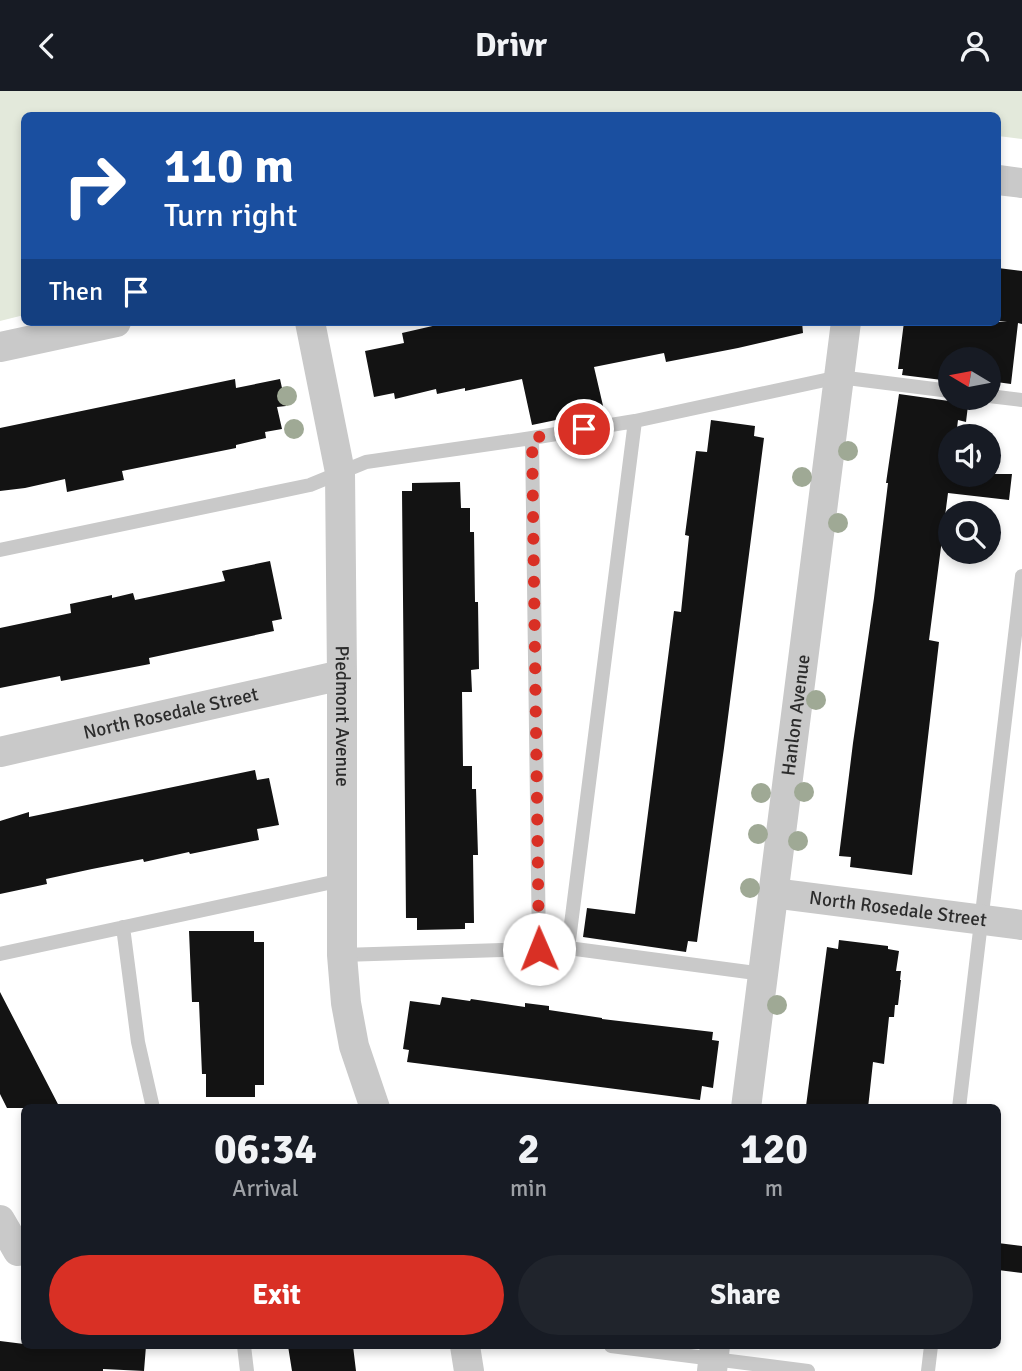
<!DOCTYPE html>
<style>
:root{--surface:#171b24;--page:#20242c;--text:#f1f3f6;--muted:#9ea1a6;--accent:#d93025}
body{margin:0;font-family:Signika,sans-serif;background:var(--page);color:var(--text);height:100vh;display:flex;flex-direction:column;font-size:26px;white-space:nowrap}
*{box-sizing:border-box;margin:0}
p{font-size:23px;color:var(--muted)}
.icon{flex:none;width:38px;height:38px;fill:none;stroke:currentColor;stroke-width:2;stroke-linecap:round;stroke-linejoin:round}
.map{position:relative;flex:1;overflow:hidden}
.side{position:absolute;left:21px;top:1013px;width:980px;height:245px;display:flex;flex-direction:column;background:var(--surface);border-radius:10px;box-shadow:0 4px 10px #0003}
.side>*{flex:none}
.hud{position:absolute;left:21px;top:21px;width:980px;height:214px;border-radius:10px;box-shadow:0 4px 10px #0003;background:#1a4fa0;color:#fff;overflow:hidden}
.needle{width:46px;rotate:280deg}
.tools{position:absolute;left:938px;top:256px;display:grid;gap:14px}
.tools a{display:grid;place-items:center;width:63px;height:63px;border-radius:50%;background:var(--surface);box-shadow:0 4px 10px #0003;font-size:35px}
.pin{position:absolute;display:grid;place-items:center;width:60px;height:60px;color:#fff;margin:-30px;border:4px solid #fff;border-radius:50%;box-shadow:0 2px 7px #0007}
.me{position:absolute;width:77px;margin:-38px;rotate:359deg;stroke-linejoin:round;filter:drop-shadow(0 0 5px #0008)}
.turn{display:flex;align-items:center;gap:24px;height:147px;padding:0 28px;font-size:32px}
.turn .icon{width:91px;height:91px;stroke-width:2.5}
.turn b{display:block;font-size:49px;line-height:60px}
.then{display:flex;align-items:center;height:66px;padding:0 28px;background:#0003;gap:14px;font-size:26px}
.eta{display:flex;justify-content:space-evenly;align-items:center;height:119px;text-align:center}
.eta b{font-size:42px;font-weight:700;line-height:49px}
.button{display:flex;gap:14px;margin-top:auto;padding:14px 28px}
.button a{flex:1;height:80px;border-radius:42px;background:var(--accent);color:#fff;font-size:28px;font-weight:700;line-height:80px;text-align:center}
.button a+a{background:var(--page);color:var(--text)}
header{display:flex;justify-content:space-between;align-items:center;height:91px;padding:0 28px;background:var(--surface);font-size:32px;font-weight:700}
.map>svg:first-child{display:block}
.green{fill:#e3e9db}
.building{fill:#131313}
.lines{fill:none;stroke-linecap:round;stroke-linejoin:round}
.service{stroke:#c9c9c9;stroke-width:14}
.minor{stroke:#c9c9c9;stroke-width:30}
.tree{fill:#9fa995}
.route{stroke:#d93025;stroke-width:12;stroke-dasharray:0 21.6}
.labels{text-anchor:middle;dominant-baseline:central;stroke-width:7;stroke-linejoin:round;paint-order:stroke}
.street-label{font-size:19px;fill:#2c2c2c;stroke:#fff}
</style>
<header><svg class="icon" aria-label="back" viewBox="0 0 24 24"><path d="M15 5l-7 7 7 7"/></svg>Drivr<svg class="icon" aria-label="person" viewBox="0 0 24 24"><circle cx="12" cy="8" r="4"/><path d="M4 21q1-7 8-7t8 7"/></svg></header>
<div class="map">
<svg width="1022" height="1280" viewBox="0 0 1022 1280">
<rect width="100%" height="100%" fill="#fff"/>
<!-- green -->
<path class="green" d="M0,0H1022V48L998,45V24H24V224L0,230Z"/>
<!-- building -->
<path class="building" d="M998,177L1022,180V233L1018,232L1011,293L989,290V268H950V290L902,284L903,278H898L904,231H1007L998,230Z
M450,231H802L803,242L738,257L666,271L664,262L594,276L604,319L532,334L522,288L465,300V297L437,303L436,298L395,308L394,302L374,306L365,260L404,252L402,242Z
M235,288L236,297L280,288L286,315L277,316L282,338L265,341L266,347L236,354V357L122,380L124,389L67,401L65,388L25,397L0,400V337Z
M899,303L949,310L957,306H969L966,331L958,329L956,345H950V383H1012L1009,409L948,402L929,549L939,551L912,784L850,776L851,766L839,765L853,652L874,507L888,392H886Z
M711,329L755,335L754,345L764,347L724,657L697,851L688,850L686,861L583,846L587,817L635,823L674,520L681,521L689,445L685,444L696,360L707,361Z
M460,391L461,417H470V441H474L475,511H478L479,578L471,579L472,601H462L463,675H472V698H476L478,764H473L474,832H465V838L417,839V827H406L402,400H412V392Z
M270,470L282,528L272,530L274,540L149,567L150,573L61,590L60,585L0,597V537L71,522L70,513L112,504V507L133,502L135,509L225,490L222,480Z
M255,679L257,689L269,687L279,734L257,738L259,749L190,763L189,761L144,771L143,768L92,778L46,788L47,793L0,803V730L29,721V726Z
M189,840H254V851H264V994H255V1006H206V983H202L199,911H192Z
M839,849L888,855V858L899,860L896,880H901L900,889H901L898,914H895L894,926H889L884,973L873,971L868,1017L806,1015L827,856L838,858Z
M0,901L60,1017H7L0,1003Z
M442,906L470,910L471,908L525,916V912L549,915V919L602,927V928L713,941L712,949L719,950L713,997L702,995L700,1009L407,971L409,959L403,958L410,910L440,914Z
M998,1152L1022,1155V1182L998,1179Z
M0,1250L24,1253V1255L52,1257V1255H146L144,1280L103,1278V1280H0Z
M288,1255H353L356,1280H292Z"/>
<g class="lines">
<!-- service -->
<path class="service" d="M989,305L1022,309
M532,347L539,858
M0,459L310,394L366,371L532,347L635,330L839,286L950,300
M123,836L138,951L153,1017
M568,857L635,330
M0,863L342,789
M342,864L568,857L763,883
M959,1017L1022,485
M244,1255L247,1280
M611,1255L808,1280
M928,1280L931,1255"/>
<!-- minor -->
<g class="minor">
<path d="M998,89L1022,92"/>
<path id="s1" d="M310,231L340,381L342,584V864L346,912L354,955L375,1017"/>
<path d="M0,256L116,231"/>
<path id="s2" d="M0,661L342,584"/>
<path id="s3" d="M773,802L1022,834"/>
<path id="s4" d="M746,1017L846,231"/>
<path d="M0,1129L18,1160"/>
<path d="M465,1255L469,1280"/>
<path d="M712,1280L715,1255"/>
</g>
</g>
<!-- trees -->
<g class="tree">
<circle cx="287" cy="305" r="10"/>
<circle cx="294" cy="338" r="10"/>
<circle cx="848" cy="360" r="10"/>
<circle cx="802" cy="386" r="10"/>
<circle cx="838" cy="432" r="10"/>
<circle cx="816" cy="609" r="10"/>
<circle cx="804" cy="701" r="10"/>
<circle cx="761" cy="702" r="10"/>
<circle cx="758" cy="743" r="10"/>
<circle cx="798" cy="750" r="10"/>
<circle cx="750" cy="797" r="10"/>
<circle cx="777" cy="914" r="10"/>
</g>
<g class="lines">
<!-- route -->
<path class="route" d="M539,858L532,347L584,338"/>
</g>
<g class="labels">
<!-- street labels -->
<g class="street-label">
<text stroke="none"><textPath href="#s2" startOffset="175">North Rosedale Street</textPath></text>
<text stroke="none"><textPath href="#s4" startOffset="396">Hanlon Avenue</textPath></text>
<text stroke="none"><textPath href="#s1" startOffset="397">Piedmont Avenue</textPath></text>
<text stroke="none"><textPath href="#s3" startOffset="126">North Rosedale Street</textPath></text>
</g>
</g>
</svg>
<div class="tools">
<a><svg class="needle" viewBox="-14 -14 28 28"><path d="M0-13l5 13h-10z" fill="#e53935"/><path d="M0 13l5-13h-10z" fill="#9ea1a6"/></svg></a>
<a><svg class="icon" aria-label="sound" viewBox="0 0 24 24"><path d="M4 9h4l5-4v14l-5-4H4zM17 9q2 3 0 6"/></svg></a>
<a><svg class="icon" aria-label="search" viewBox="0 0 24 24"><circle cx="10" cy="10" r="6"/><path d="M15 15l6 6"/></svg></a>
</div>
<div class="pin" style="left:584px;top:338px;background:#d93025"><svg class="icon" aria-label="arrive" viewBox="0 0 24 24"><path d="M6 21V4h12l-3 4 3 4H6"/></svg></div>
<svg class="me" style="left:539px;top:858px" viewBox="-20 -20 40 40"><circle r="19" fill="#fff"/><path d="M0-13L10 11 0 6-10 11z" fill="#d93025"/></svg>
<div class="hud">
<div class="turn"><svg class="icon" aria-label="right" viewBox="0 0 24 24"><path d="M7 20v-9h11M14 6l5 5-5 5"/></svg><div><b>110 m</b>Turn right</div></div>
<div class="then">Then<svg class="icon" aria-label="arrive" viewBox="0 0 24 24"><path d="M6 21V4h12l-3 4 3 4H6"/></svg></div>
</div>
<section class="side">
<div class="eta">
<div><b>06:34</b><p>Arrival</p></div>
<div><b>2</b><p>min</p></div>
<div><b>120</b><p>m</p></div>
</div>
<div class="button"><a>Exit</a><a>Share</a></div>
</section>
</div>
